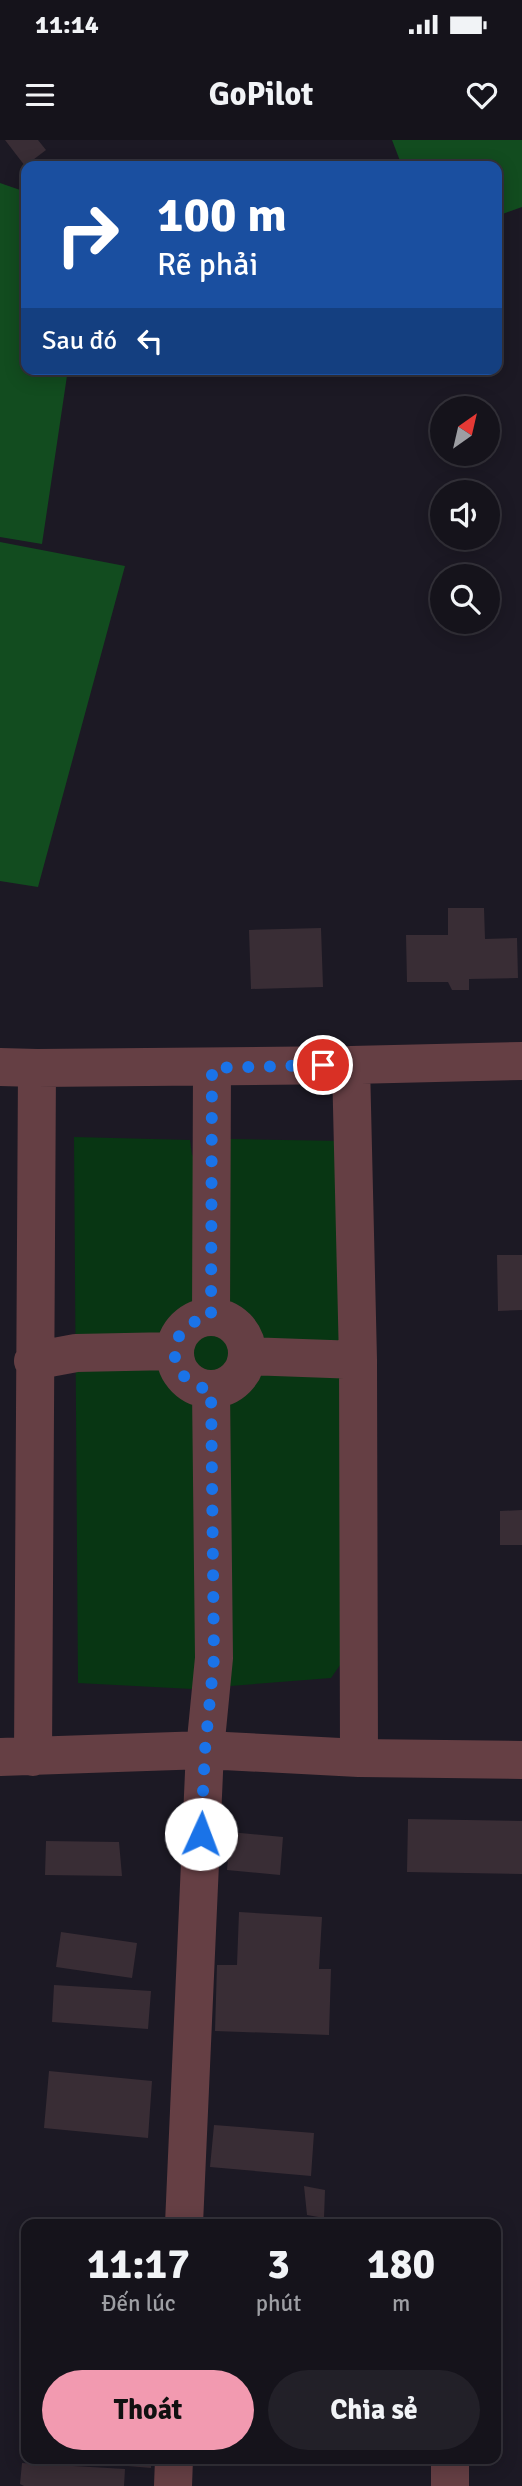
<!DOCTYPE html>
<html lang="vi">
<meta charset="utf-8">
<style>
:root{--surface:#15131b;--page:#222028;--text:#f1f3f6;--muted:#9d9ea3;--line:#34323a;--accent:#f29ab0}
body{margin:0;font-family:Signika,sans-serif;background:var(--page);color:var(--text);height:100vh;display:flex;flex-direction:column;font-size:26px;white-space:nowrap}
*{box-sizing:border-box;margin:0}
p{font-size:23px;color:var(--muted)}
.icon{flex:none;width:38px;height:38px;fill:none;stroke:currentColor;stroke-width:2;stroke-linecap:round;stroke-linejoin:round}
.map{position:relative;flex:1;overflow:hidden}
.drawer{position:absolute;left:21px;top:2079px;width:480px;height:245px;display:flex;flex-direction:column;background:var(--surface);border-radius:14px;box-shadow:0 4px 18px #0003,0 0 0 2px var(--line)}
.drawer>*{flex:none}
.banner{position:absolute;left:21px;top:21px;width:481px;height:214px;border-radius:14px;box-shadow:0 4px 18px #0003,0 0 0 2px var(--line);background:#1a4fa0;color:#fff;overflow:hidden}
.needle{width:46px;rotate:34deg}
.controls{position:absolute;left:430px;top:256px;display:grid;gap:14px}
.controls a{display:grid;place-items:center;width:70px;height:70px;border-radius:50%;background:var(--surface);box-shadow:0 4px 18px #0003,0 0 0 2px var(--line);font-size:35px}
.pin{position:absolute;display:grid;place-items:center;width:60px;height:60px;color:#fff;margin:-30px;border:4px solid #fff;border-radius:50%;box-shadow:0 2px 7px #0007}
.me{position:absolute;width:77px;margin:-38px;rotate:2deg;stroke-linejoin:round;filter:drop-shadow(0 0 5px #0008)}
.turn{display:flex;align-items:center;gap:24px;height:147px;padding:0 21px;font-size:32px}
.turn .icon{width:91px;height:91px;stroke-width:2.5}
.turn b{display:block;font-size:49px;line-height:60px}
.then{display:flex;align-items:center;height:66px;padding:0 21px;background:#0003;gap:14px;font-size:26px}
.eta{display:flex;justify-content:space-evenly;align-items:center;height:119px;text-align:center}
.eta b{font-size:42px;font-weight:700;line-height:49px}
.cta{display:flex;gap:14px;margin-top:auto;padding:14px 21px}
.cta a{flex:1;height:80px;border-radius:42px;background:var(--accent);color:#111;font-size:28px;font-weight:700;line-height:80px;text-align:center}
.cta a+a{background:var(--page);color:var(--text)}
.status{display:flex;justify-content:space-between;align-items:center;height:49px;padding:0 35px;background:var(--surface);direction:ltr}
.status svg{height:19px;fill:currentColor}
header{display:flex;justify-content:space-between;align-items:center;height:91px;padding:0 21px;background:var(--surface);font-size:32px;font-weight:700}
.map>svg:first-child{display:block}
.green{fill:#083613}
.forest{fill:#124c1f}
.building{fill:#392d35}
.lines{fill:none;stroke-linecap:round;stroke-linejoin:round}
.minor{stroke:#653f44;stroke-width:38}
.route{stroke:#1a73e8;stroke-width:12;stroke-dasharray:0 21.6}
</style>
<div class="status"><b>11:14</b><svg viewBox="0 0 49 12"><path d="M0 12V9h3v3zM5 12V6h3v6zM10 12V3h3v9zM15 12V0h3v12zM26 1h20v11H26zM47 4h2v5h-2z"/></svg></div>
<header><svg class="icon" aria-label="menu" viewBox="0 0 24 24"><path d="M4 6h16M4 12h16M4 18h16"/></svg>GoPilot<svg class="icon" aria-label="heart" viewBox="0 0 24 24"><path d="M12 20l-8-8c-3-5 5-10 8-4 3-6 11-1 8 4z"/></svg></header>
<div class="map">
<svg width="522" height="2346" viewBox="0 0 522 2346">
<rect width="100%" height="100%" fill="#1c1924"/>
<!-- green -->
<path class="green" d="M74,997L190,1000L192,1015L229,1020L230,999L344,1001L352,1508L331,1538L192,1549L78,1543Z"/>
<!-- forest -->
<path class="forest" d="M392,0H522V67L497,76V26H402Z
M0,43L26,52V229H68L42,404L0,397Z
M0,402L125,426L38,747L0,741Z"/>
<!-- building -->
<path class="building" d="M5,0H38L46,10L25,26Z
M448,768H484L485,799L517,798L518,838L469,839V850H452L448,842H407L406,795H448Z
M321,788L323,847L251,849L249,790Z
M497,1115H522V1170L498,1171Z
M522,1370V1405H500V1371Z
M408,1679L522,1681V1734L407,1732Z
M230,1692L283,1697L280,1735L227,1730Z
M46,1701L119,1702L122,1736L45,1735Z
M239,1772L322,1777L319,1829H331L329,1895L215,1891L217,1825H237Z
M61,1792L137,1803L132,1838L56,1827Z
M54,1845L151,1851L148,1889L52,1882Z
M49,1931L152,1941L148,1998L44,1988Z
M214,1985L314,1993L311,2036L210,2027Z
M304,2046L325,2050L324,2078L307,2075Z
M70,2319H151V2328L70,2321Z
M22,2323L125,2329L124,2346H24L20,2344Z"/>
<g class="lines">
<!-- minor -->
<path class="minor" d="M351,925L522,921
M0,927L37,928L33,1617
M37,928L351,925L358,1220L359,1618
M175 1213a36 36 0 1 1 72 0a36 36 0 1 1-72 0Z
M211,1177L212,928
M248,1216L358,1220
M33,1221L76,1213L174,1211
M211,1250L214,1518L205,1610L359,1618L522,1620
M0,1617L205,1610L184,2084
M173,2346L174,2319
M450,2346V2319"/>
</g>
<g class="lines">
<!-- route -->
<path class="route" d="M201,1694L205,1610L214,1518L211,1250C162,1241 163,1183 211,1177L212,928L323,925"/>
</g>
</svg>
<div class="controls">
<a><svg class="needle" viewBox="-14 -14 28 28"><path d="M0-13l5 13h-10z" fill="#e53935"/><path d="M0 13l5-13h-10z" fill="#9d9ea3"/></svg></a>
<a><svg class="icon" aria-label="sound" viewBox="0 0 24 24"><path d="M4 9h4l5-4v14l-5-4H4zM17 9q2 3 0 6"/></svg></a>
<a><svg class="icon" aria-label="search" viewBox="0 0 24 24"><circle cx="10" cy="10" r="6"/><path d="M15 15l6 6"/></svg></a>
</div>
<div class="pin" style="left:323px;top:925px;background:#d93025"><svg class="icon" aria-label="arrive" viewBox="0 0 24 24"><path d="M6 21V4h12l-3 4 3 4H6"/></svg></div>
<svg class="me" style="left:201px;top:1694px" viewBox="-20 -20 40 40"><circle r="19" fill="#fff"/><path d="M0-13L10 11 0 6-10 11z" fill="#1a73e8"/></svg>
<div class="banner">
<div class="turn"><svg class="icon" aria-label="right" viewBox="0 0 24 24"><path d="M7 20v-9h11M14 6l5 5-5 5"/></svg><div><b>100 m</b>Rẽ phải</div></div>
<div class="then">Sau đó<svg class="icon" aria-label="left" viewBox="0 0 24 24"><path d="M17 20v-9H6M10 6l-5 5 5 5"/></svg></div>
</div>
<section class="drawer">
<div class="eta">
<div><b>11:17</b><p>Đến lúc</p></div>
<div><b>3</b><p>phút</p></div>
<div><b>180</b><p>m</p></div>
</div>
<div class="cta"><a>Thoát</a><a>Chia sẻ</a></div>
</section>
</div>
